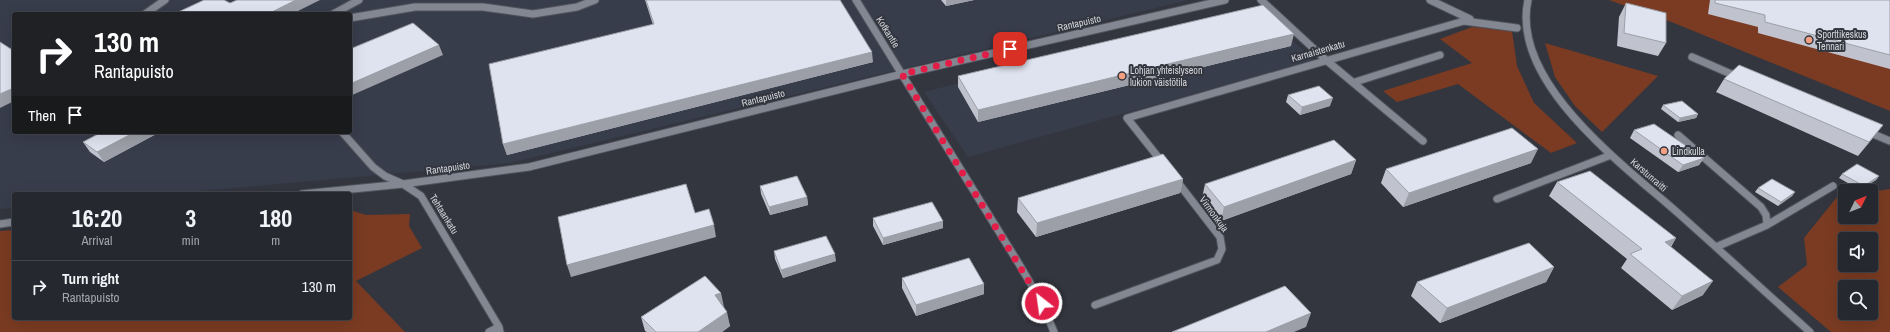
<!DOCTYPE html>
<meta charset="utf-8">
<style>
:root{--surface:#26282f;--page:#2e3037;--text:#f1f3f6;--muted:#a4a6aa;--line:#42444b}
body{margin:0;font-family:"Archivo Narrow",sans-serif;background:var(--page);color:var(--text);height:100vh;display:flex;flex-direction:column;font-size:15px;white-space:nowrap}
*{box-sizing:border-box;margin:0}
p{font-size:13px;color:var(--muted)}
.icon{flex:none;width:22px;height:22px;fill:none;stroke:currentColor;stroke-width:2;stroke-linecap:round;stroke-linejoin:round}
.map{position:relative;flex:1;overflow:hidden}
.side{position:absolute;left:12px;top:192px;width:340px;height:128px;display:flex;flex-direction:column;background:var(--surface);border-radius:4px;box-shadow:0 4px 16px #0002,0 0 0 1px var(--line)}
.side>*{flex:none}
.top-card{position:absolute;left:12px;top:12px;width:340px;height:122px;border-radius:4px;box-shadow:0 4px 16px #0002,0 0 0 1px var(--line);background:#202124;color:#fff;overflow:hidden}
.needle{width:26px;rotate:47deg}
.buttons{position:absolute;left:1838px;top:184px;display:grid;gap:8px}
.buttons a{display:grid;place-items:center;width:40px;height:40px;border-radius:4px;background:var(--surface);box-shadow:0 4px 16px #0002,0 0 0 1px var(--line);font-size:20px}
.pin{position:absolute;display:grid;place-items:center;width:34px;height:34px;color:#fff;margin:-17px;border-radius:8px;box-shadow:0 2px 6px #0006}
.me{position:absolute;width:44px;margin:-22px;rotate:330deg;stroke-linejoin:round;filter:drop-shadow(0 0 3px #0008)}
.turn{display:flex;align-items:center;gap:14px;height:84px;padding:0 16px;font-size:18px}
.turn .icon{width:52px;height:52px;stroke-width:2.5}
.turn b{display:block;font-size:28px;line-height:34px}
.then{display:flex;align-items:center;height:38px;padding:0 16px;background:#0003;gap:8px;font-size:15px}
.eta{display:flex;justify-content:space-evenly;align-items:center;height:68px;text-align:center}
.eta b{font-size:24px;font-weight:700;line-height:28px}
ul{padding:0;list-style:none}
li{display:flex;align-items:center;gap:12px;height:52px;padding:0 16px;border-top:1px solid var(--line)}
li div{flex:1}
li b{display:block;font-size:15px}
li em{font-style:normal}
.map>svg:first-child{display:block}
.built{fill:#383d4c;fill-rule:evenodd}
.green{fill:#7a3b22;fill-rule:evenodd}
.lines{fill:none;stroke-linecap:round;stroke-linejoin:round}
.minor-casing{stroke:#52555c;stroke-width:9}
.minor{stroke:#838792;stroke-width:7}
.wall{fill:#c0c3ce}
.shaded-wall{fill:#9c9fa7}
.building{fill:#dfe3ef;stroke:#9c9fa7}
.route{stroke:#e11d48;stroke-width:7;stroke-dasharray:0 12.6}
.poi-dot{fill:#f2a081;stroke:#33363f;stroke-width:1.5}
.labels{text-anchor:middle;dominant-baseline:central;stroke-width:4;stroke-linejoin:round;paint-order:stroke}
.street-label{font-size:10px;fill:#d3d5db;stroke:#33363f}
.poi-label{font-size:10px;fill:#d3d5db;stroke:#33363f;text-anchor:start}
</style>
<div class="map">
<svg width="1890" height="332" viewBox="0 0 1890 332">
<rect width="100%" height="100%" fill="#33363f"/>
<!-- built -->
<path class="built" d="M0,0H1189L510,163L167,194H14V208L0,209ZM14,14H350V132H14Z
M1254,7L1315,60L968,157L924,92Z"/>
<!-- green -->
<path class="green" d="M1609,0H1890V111L1674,23Z
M1472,27L1512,31L1517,66L1534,103L1577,143L1551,153L1458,84L1397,102L1383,91L1472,63L1440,39Z
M1545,43L1658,76L1602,132L1575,106L1555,77Z
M1890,189V332H1831L1778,287L1807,265L1804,238L1837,197L1845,196V217H1871V192ZM1845,239H1871V265H1845ZM1845,287H1871V313H1845Z
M350,210L366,215L410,214L409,226L422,248L356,281L405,332H0V231L14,230V318H350Z"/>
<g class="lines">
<defs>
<path id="minor" d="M856,0L1019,264L1042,303L1054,332
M1261,0L1326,60L1423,141
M1430,0L1470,19
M1528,0C1510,83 1625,166 1679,214C1723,253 1766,293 1810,332
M145,14L165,0
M333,14L359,0
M350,18L415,7H483L533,14L577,7L595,0
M1692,57L1738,77
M1355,82L1440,55
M1866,131L1890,141
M342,132L373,167L385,176L403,184L421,196L499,327L500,332
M1678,135L1761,207L1766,215L1767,225L1716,247
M1162,162L1127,118L1464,21L1517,28
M302,194L403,184L529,167L902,74L1225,0
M1497,199L1611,155
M0,224L14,222
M1767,225L1833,186
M1095,305L1217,260L1222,249L1220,237L1176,180
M489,332L499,327"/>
</defs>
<!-- minor casing -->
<use href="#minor" class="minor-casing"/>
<!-- minor -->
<use href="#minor" class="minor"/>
</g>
<!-- wall -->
<path class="wall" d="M645,0H840L873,62L507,155L503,144L653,25Z
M941,0H974L946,6Z
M1710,0H1890V69L1758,33V27L1708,14Z
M1626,3L1666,43L1658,56L1617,46L1619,17Z
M1291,46L1236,59L978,122L958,87V76Z
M1724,79L1872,139L1858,156L1716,92Z
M1288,95L1330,106L1300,115L1286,102Z
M1663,105L1698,114L1696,118L1678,122L1661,109Z
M1634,130L1704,158L1699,165L1678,172L1630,138Z
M102,132H160L104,162L90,152L83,142Z
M1356,160L1351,174L1221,221L1202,198L1205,184Z
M1531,163L1403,207L1381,183L1386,169Z
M1842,174L1879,176L1876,180L1860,190L1839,178Z
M1183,179L1180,193L1036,237L1017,212L1018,198Z
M1557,182L1676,238L1671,247L1703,295L1672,310L1621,268L1627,259L1549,196Z
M760,186L807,197L808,205L770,215L761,194Z
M1758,188L1795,192L1792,196L1778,206L1755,192Z
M873,218L943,228L883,245L873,226Z
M774,251L836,261L783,278L775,259Z
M1554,267L1546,282L1440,323L1411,296L1417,282Z
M902,278L984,294L916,316L902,288Z
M724,307L730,326L722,332H647L645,331L641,317Z"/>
<!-- shaded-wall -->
<path class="shaded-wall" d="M296,0H320L292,14H268Z
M946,0H974L946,6Z
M1294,34L1291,46L1236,59L978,122V110L1238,47Z
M439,45L443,55L350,96V84Z
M872,52L873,62L507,155L503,144Z
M14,88V101L0,108V94Z
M1333,98L1330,106L1300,115L1302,107Z
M1698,114L1696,118L1678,122L1680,118Z
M1883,125L1872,139L1858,156L1869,142Z
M135,132H160L104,162L97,152Z
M1538,149L1531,163L1403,207L1409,193Z
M1704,158L1699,165L1678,172L1683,165Z
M1356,160L1351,174L1221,221L1224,207Z
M1879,176L1876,180L1860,190L1864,186Z
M1183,179L1180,193L1036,237L1037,223Z
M1795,192L1792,196L1778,206L1781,202Z
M807,197L808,205L770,215L769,207Z
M943,221V228L883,245V238Z
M714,225L716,237L571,277L567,265Z
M1676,238L1667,252L1665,242Z
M835,254L836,261L783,278L781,270Z
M1554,267L1546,282L1440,323L1447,308Z
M1713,281L1703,295L1672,310L1682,296Z
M984,284V294L916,316V305Z
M721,293L724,307L715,295Z
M727,312L730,326L722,332H698Z
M1311,313L1306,327L1294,332H1266Z"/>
<!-- building -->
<path class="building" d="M204,0H224L230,3L237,0H296L268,14H174Z
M646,0H840L872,52L503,144L489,64L654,24Z
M1715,0H1890V55L1765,22V15L1715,3Z
M1626,3L1666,13V43L1624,33Z
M1263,5L1294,34L1238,47L978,110L958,76Z
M413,23L439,45L350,84V49Z
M0,42L14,51V88L0,94Z
M1739,65L1883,125L1869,142L1724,79Z
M1319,86L1333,98L1302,107L1288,95Z
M1682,101L1698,114L1680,118L1663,105Z
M1654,124L1704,158L1683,165L1634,130Z
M1512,128L1538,149L1409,193L1386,169Z
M102,132H135L97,152L83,142Z
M1334,140L1356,160L1224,207L1205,184Z
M1163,154L1183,179L1037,223L1018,198Z
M1857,164L1879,176L1864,186L1842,174Z
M1590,171L1676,238L1665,242L1713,281L1682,296L1630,254L1642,249L1557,182Z
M797,176L807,197L769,207L760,186Z
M1772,179L1795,192L1781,202L1758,188Z
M686,184L695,213L709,209L714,225L567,265L558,217Z
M932,202L943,221L883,238L873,218Z
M826,236L835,254L781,270L774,251Z
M1529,243L1554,267L1447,308L1417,282Z
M969,258L984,284L916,305L902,278Z
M705,276L721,293L715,295L727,312L698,332H656L641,317Z
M1285,286L1311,313L1266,332H1172Z"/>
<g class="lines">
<!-- route -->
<path class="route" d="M1010,49L902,74L1042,303"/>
</g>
<!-- markers -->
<g class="poi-dot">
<circle cx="1809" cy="40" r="4"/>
<circle cx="1122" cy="76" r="4"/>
<circle cx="1664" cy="151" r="4"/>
</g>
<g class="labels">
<!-- street labels -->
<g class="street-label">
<text transform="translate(1079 23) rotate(-13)">Rantapuisto</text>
<text transform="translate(888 32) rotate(58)">Kotkantie</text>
<text transform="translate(1318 51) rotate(-16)">Karnaistenkatu</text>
<text transform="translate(763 98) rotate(-14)">Rantapuisto</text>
<text transform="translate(448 168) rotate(-8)">Rantapuisto</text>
<text transform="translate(1649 175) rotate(41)">Karstunraitti</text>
<text transform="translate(444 214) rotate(58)">Tehtaankatu</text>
<text transform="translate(1214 214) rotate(54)">Virmonkuja</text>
</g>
<!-- poi labels -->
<g class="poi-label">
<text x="1817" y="34">Sporttikeskus<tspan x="1817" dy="12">Tennari</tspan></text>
<text x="1130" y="70">Lohjan yhteislyseon<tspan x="1130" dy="12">lukion väistötila</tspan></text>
<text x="1672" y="151">Lindkulla</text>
</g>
</g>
</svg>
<div class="buttons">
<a><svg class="needle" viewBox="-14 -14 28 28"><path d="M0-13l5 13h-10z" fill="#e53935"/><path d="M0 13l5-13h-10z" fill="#a4a6aa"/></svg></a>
<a><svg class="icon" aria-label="sound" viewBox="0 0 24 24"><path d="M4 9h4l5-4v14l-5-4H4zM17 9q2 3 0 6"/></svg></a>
<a><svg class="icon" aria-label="search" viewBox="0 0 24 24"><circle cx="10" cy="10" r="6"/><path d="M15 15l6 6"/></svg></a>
</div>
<div class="pin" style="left:1010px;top:49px;background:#d93025"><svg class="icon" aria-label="arrive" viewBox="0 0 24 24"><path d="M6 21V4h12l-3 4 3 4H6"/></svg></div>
<svg class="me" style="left:1042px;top:303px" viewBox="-20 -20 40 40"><circle r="17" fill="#e11d48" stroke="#fff" stroke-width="3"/><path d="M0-11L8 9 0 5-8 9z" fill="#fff"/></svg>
<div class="top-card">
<div class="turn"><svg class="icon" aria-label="right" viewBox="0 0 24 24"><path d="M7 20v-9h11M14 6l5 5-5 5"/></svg><div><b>130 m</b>Rantapuisto</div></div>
<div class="then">Then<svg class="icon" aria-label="arrive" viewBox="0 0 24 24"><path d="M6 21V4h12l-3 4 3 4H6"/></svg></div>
</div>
<section class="side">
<div class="eta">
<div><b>16:20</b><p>Arrival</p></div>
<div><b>3</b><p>min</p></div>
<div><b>180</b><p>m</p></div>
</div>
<ul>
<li><svg class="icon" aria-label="right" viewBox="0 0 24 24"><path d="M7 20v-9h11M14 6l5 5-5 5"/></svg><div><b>Turn right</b><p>Rantapuisto</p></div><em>130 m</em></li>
</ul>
</section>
</div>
